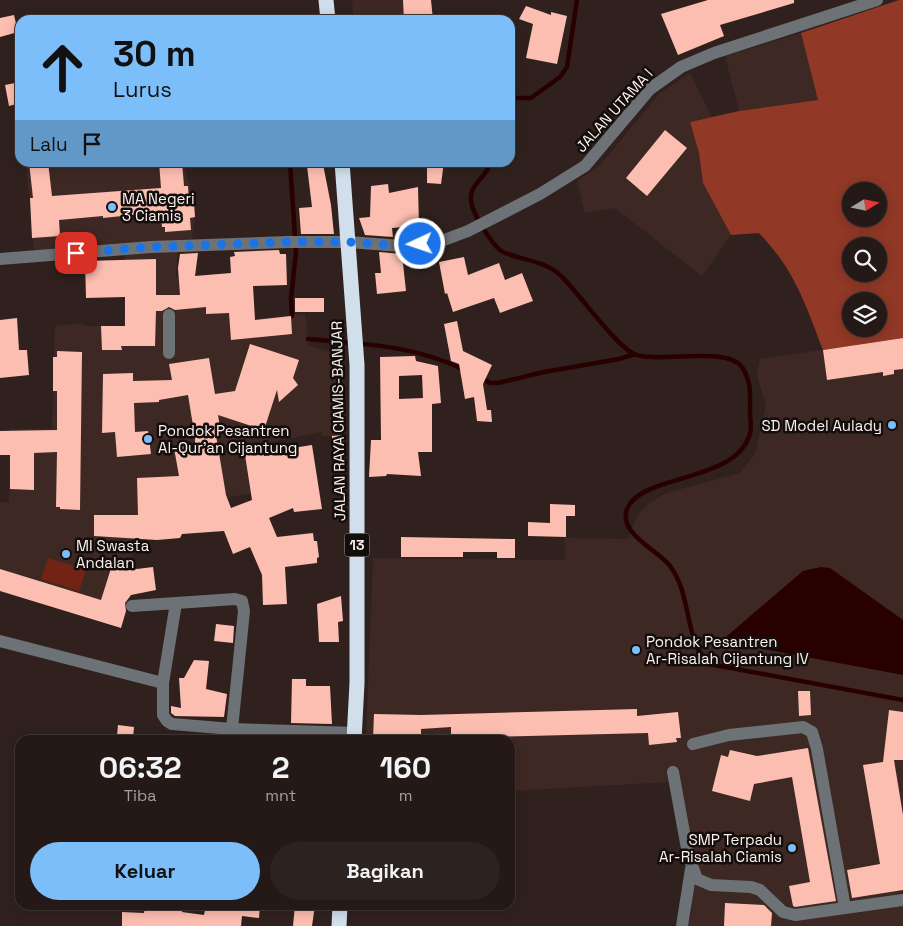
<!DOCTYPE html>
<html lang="id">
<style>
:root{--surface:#241916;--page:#2c221f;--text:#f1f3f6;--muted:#a3a0a1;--line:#413835;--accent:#7bbef9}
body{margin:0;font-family:"Space Grotesk",sans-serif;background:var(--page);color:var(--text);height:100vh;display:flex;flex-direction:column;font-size:19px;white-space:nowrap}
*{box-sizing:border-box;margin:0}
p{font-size:16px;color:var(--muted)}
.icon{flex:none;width:28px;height:28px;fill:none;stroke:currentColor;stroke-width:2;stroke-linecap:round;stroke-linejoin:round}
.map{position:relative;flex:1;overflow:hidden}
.panel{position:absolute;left:15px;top:735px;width:500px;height:175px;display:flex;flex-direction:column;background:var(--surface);border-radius:15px;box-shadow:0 2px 12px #0003,0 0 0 1px var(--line)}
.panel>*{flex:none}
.guide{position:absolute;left:15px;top:15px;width:500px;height:152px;border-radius:15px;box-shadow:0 2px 12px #0003,0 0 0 1px var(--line);background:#7bbef9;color:#111;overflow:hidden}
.needle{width:32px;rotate:80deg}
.controls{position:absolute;left:842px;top:182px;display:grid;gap:10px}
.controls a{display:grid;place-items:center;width:45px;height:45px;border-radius:50%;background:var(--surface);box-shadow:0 2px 12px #0003,0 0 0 1px var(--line);font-size:25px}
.pin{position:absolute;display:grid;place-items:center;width:42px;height:42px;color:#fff;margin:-21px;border-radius:10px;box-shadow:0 2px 8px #0006}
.me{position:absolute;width:55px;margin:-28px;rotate:267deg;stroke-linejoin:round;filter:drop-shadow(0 0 4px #0008)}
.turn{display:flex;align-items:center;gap:18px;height:105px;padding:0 15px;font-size:22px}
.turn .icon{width:65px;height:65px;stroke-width:2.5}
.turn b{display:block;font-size:35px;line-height:42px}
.then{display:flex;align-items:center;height:48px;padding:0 15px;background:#0003;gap:10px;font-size:19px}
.eta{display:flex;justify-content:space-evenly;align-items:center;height:85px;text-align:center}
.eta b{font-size:30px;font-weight:800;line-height:35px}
.button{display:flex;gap:10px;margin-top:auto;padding:10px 15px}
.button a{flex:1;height:58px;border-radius:30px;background:var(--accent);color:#111;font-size:20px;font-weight:800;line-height:58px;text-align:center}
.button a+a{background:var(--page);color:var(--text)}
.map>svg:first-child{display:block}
.built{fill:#3e2823}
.green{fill:#712414}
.forest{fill:#913826;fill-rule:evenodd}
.water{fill:#280000}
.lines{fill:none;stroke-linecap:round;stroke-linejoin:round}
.stream{stroke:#280000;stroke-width:4.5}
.building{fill:#fcbeb0;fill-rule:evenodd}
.minor{stroke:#6d7277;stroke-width:12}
.highway{stroke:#d1dfec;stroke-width:15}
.route{stroke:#1a73e8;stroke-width:9;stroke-dasharray:0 16.2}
.poi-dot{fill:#7bbef9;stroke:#130d0b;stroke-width:2}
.labels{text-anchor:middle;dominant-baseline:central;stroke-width:5;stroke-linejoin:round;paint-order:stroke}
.shield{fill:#130d0b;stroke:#b6adab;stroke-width:1}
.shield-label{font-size:14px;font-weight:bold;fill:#fcf2f0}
.street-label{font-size:15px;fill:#fcf2f0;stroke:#130d0b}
.poi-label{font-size:15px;fill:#fcf2f0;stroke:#130d0b;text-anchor:start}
</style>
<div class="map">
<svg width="903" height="926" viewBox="0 0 903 926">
<rect width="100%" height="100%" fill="#30211e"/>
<!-- built -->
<path class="built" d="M352,0H431L433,20H354Z
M801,33L819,100L739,111L725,56Z
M690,73L712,117L690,122L699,153L703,183L731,235L702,276L615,208L585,213L577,181L601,164L660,93Z
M26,163H184L194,203L195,217L192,239L34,251Z
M178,249L176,277L230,273L232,289L253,287L255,319L305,314L309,346L340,354L344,446H332V436H323L321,432L273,442L280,493L262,492L181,504L140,539H132V567L137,569L121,628L0,591V502H9L10,429H52L55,326L83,323V326H124L125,252Z
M903,338V926H688L692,911L671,782L510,791V740H366L373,558L565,560V538L628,539L637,516L648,504L666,493L740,473L755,454L766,405L757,375L760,359Z"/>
<!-- green -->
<path class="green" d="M48,558L86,570L79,591L41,579Z"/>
<!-- forest -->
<path class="forest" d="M899,0H903V338L823,350C805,303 794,269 759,233L731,235L703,183L699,153L690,122L739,111L818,100L801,33ZM851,191H879V219H851ZM851,246H879V274H851ZM851,301H879V329H851Z"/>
<!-- water -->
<path class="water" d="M821,567L830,568L903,620V675L726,642L727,636L803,571Z"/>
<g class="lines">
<!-- stream -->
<path class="stream" d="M510,98H531L560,77L567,67L577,0
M290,162L296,252L291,299L292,316
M490,162C488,180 462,184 474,211C478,221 494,248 503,252C523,261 545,260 561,276C579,293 615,345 634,354C657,364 726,345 742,367C752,382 750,396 750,413C750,419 752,427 750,433C738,483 641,473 627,509C618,534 658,550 670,566C687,588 686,620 696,645C698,651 705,658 709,664L903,700
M308,339C364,344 413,345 465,370
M481,378L490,383H498L544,372L619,359L635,354"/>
</g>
<!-- building -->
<path class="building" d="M403,0H431L433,20H404Z
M708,0H794V3L720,25L724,36L678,55L661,14Z
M526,6L551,15V12L567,16L557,64L526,58L533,24L519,19Z
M14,15L18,32L0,37V18Z
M20,82V103L9,106L5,85Z
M665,130L687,148L647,196L626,178Z
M29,162H48L52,196L161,188L159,162H182L184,186H188L189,203H194L195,217L190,218L191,230L165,232V227H162L161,212L103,218V216L59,220L60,236L32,238L30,198H33Z
M427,162H444L441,184L427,183Z
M323,164L331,205L334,234H301L299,208L312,207L307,166Z
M388,184L389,193L418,187L419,226L392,228L393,237L365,235L359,218L370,217L371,186Z
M279,250L280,254H286L287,285L253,286L255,320L291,316L292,334L231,340L229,313L206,314V307L175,310L169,307L162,311H156L155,346H121L122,350H102L101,326H125V297L86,298L85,261L156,259V295H180L178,268L180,254L198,253L195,276L231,273L230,257L235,256L234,252Z
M379,252L402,254L406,291L377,294L375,273H381Z
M464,257L468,275L499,263L505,280L522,273L533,301L500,313L494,298L453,312L447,293L445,294L439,262Z
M295,298H324V312H295Z
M17,318L19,350H27L29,375L0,378V320Z
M457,321L463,351L492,365L483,384L487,410H491L492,422L477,421L474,397L465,399L459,364L451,361L444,324Z
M903,338V369L894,370V374L883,376V372L827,380L823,350Z
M250,344L299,360L293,378L298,385L279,402L277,390L264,430L218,415L221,434L216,435L226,495L231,508L252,500L245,455L263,453L264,456L287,453L286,449L312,445L322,509L294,512L293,508L269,518L277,537L313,533L314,541H317L319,557L317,558V563L285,567L287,604L263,605L262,575L250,547L233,554L224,531L182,534L180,538L157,540L94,536V515H138L137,478L179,476L174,448L195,444V438L188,395L159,400V402L134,403L135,432L148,431L151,454L117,457L115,432L102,433L103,374L133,373V381L172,380L169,364L209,358L215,394L235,391Z
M57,351L82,352L80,510L60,509V507H56L57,452L34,453V490L10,489V455H0V431L57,430V391H53V357H57Z
M415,356L416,361L438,366L441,403L432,404V452H418L421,476L387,474L386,476L369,477L371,440H381L380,357ZM422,375L423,398L399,399V376Z
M344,435V446H332V436Z
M550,504L575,505V516H566V537L528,536V522L550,523Z
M401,537L515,539V558H497V552H463V557H401Z
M113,562L137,569L153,567L156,590L131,595L125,603L126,611L121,628L0,591V569L101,600Z
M341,596L343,621L338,622L339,642H319L317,604Z
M216,624L234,626L233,643L214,641Z
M194,660L209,661L206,689L227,694L224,717L175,716L171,713V706L181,708L179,678H184Z
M292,679H306V686H330L332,724L291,723Z
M798,691H810L811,715L799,716Z
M637,709V716L678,712L681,738H676L677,742L649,745L648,733L451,738V727L421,729V740L373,739L374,714L421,715Z
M889,710L903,712V760H894L903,815V890L852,898L847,870L880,864L863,765L883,762Z
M118,725L134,727L133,738L117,736Z
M808,748L836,901L795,907L793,906L789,886L810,882L792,777L754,784L750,801L712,791L721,755L728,757L730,750L757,756Z
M725,903L764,905L772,913L771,926H724Z
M145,905H183L182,912L204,915L206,905H260L259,918L242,916L241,926H122V912L144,913Z
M295,905H315L312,926H293Z"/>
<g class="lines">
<!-- minor -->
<path class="minor" d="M0,259L151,247L287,242H349L401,246L444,240L468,231L540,194L585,166L650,89L681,67L714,53L877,0
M169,315V353
M176,603L163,683V715L167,721L172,724L232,729L355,733
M132,606L235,599L242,601L244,611L232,729
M0,641L163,683
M693,744L729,735L803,727L812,732L817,749L845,908
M673,772L688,854L697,879L711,885L751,887L760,890L783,912L795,915L903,900
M682,926L691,869"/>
<!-- highway -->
<path class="highway" d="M326,0L328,20
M342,162L357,365V683L354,740
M339,926L340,905"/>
</g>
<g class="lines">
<!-- route -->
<path class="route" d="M76,253L151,247L287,242H349L402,246L420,244"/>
</g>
<!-- markers -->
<g class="poi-dot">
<circle cx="112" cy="207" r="5"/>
<circle cx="892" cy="425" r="5"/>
<circle cx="148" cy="439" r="5"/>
<circle cx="66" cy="554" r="5"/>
<circle cx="636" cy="650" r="5"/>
<circle cx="792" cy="848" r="5"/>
</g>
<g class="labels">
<!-- shield labels -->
<rect class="shield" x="344.5" y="533.5" width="25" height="23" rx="4"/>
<g class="shield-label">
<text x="357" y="545">13</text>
</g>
<!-- street labels -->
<g class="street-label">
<text transform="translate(614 110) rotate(-48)">JALAN UTAMA I</text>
<text transform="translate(338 421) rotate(-91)">JALAN RAYA CIAMIS-BANJAR</text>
</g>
<!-- poi labels -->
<g class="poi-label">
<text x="122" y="198">MA Negeri<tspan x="122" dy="17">3 Ciamis</tspan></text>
<text x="882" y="425" text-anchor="end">SD Model Aulady</text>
<text x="158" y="430">Pondok Pesantren<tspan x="158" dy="17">Al-Qur'an Cijantung</tspan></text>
<text x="76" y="545">MI Swasta<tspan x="76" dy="17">Andalan</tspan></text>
<text x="646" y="641">Pondok Pesantren<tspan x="646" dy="17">Ar-Risalah Cijantung IV</tspan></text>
<text x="782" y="839" text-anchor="end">SMP Terpadu<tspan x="782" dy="17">Ar-Risalah Ciamis</tspan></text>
</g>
</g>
</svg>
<div class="controls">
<a><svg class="needle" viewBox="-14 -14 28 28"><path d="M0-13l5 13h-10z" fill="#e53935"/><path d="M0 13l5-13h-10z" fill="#a3a0a1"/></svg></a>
<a><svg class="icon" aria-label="search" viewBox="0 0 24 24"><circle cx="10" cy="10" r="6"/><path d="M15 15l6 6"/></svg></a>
<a><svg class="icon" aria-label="layers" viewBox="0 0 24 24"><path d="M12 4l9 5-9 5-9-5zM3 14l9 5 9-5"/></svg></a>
</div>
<div class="pin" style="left:76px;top:253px;background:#d93025"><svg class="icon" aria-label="arrive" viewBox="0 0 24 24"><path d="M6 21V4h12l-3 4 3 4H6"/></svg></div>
<svg class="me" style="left:420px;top:244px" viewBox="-20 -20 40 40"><circle r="17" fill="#1a73e8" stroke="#fff" stroke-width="3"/><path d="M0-11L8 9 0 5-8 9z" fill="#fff"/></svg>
<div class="guide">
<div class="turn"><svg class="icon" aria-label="ahead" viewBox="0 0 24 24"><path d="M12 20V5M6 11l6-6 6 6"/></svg><div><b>30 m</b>Lurus</div></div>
<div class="then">Lalu<svg class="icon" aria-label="arrive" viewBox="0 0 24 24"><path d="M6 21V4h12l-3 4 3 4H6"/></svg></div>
</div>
<section class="panel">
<div class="eta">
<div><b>06:32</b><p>Tiba</p></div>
<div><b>2</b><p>mnt</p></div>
<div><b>160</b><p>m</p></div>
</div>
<div class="button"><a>Keluar</a><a>Bagikan</a></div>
</section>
</div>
